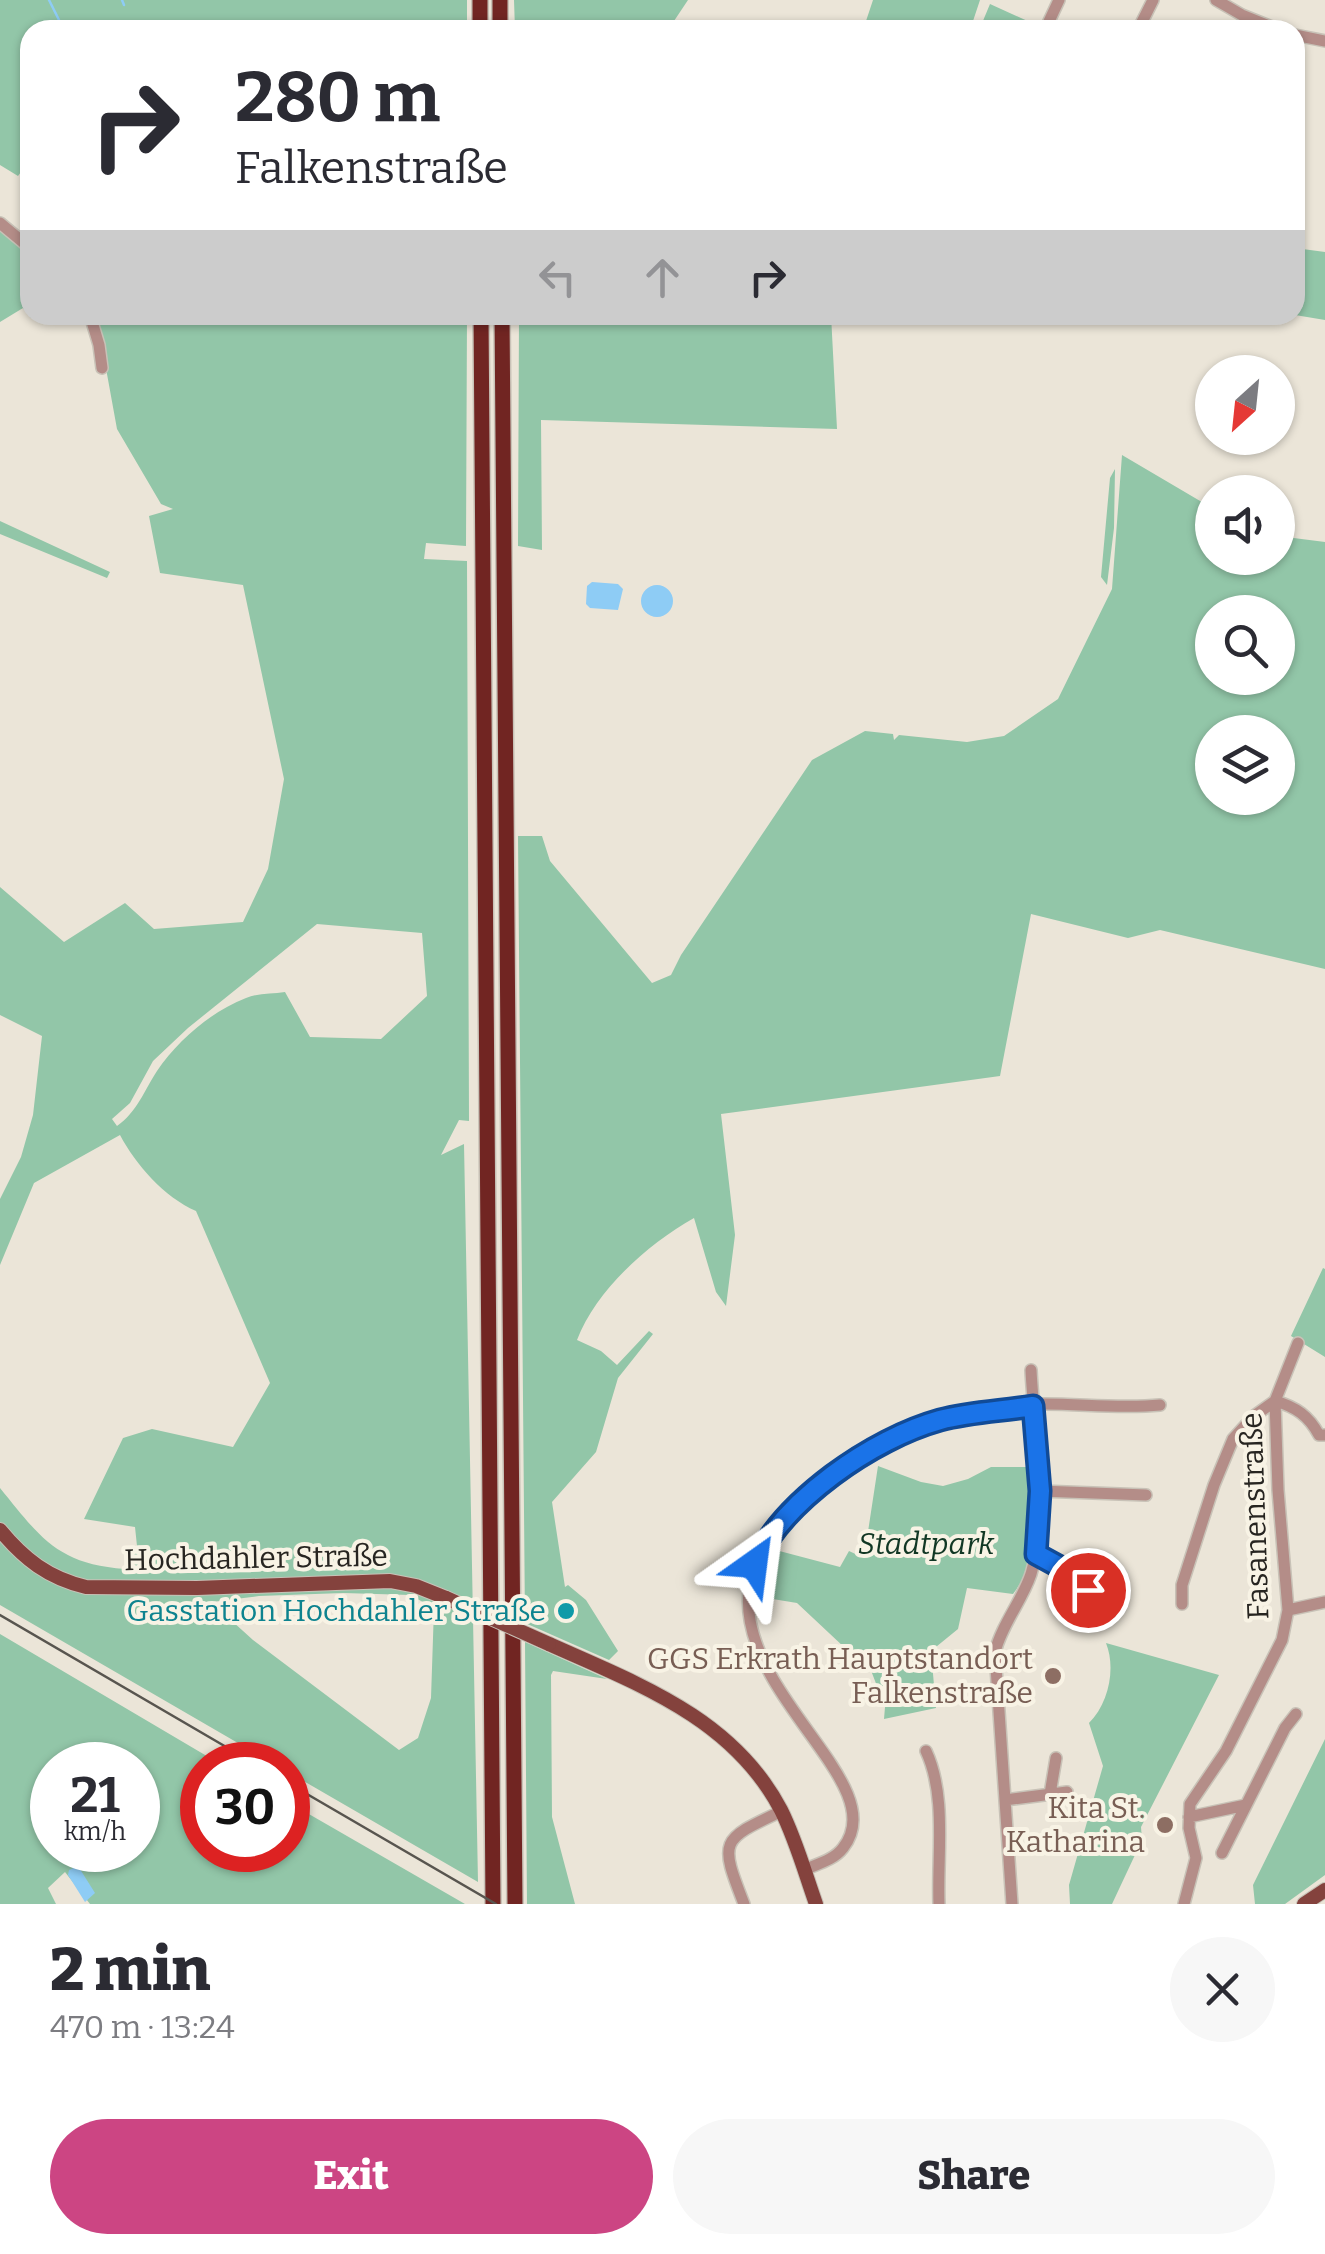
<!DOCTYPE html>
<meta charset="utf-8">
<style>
:root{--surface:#fff;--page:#f7f7f7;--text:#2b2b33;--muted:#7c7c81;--accent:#cc4583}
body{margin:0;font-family:Bitter,serif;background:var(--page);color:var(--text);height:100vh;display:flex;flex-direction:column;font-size:38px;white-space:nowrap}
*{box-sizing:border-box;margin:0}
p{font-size:32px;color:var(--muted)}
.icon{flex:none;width:55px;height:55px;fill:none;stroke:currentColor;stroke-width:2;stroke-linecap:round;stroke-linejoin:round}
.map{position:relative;height:1904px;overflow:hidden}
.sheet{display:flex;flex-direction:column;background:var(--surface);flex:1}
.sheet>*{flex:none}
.hud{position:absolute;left:20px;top:20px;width:1285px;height:305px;border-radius:30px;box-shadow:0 2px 8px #0004;background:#fff;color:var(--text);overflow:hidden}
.needle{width:65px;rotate:207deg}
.tools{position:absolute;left:1195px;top:355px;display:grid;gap:20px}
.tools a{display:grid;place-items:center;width:100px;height:100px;border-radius:50%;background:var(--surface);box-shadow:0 2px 8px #0004;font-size:50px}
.speed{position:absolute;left:30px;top:1742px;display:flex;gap:20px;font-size:50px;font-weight:700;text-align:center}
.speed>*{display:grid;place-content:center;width:130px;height:130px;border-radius:50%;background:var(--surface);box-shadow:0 2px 8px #0004;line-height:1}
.speed small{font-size:25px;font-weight:400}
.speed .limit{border:15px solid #d22;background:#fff;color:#111}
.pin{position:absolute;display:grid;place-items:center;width:85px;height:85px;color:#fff;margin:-42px;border:5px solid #fff;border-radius:50%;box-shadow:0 2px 10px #0007}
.me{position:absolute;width:110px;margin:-55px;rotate:31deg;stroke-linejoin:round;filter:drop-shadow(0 0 8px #0008)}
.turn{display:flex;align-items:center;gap:35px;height:210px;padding:0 50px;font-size:45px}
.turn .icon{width:130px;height:130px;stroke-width:2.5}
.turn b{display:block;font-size:70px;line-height:85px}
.lanes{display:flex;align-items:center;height:95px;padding:0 50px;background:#0003;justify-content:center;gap:50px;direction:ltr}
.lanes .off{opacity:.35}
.round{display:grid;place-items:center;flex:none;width:105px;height:105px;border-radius:52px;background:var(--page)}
.overview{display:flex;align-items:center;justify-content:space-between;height:170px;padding:0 50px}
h1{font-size:60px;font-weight:800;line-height:75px}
.primary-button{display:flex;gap:20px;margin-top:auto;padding:20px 50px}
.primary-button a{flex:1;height:115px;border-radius:60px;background:var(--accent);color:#fff;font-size:40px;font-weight:800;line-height:115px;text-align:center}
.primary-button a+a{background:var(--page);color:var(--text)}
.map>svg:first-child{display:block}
.green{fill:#92c6a8;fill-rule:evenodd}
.water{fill:#8eccf5}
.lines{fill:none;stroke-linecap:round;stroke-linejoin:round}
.stream{stroke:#8eccf5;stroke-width:2.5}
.minor-casing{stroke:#c8c2b7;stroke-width:14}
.major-casing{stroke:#c8c2b7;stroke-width:16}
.highway-casing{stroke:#c8c2b7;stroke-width:18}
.minor{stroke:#b48d88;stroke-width:11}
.major{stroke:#84423d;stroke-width:14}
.highway{stroke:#712522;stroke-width:15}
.rail{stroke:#58554f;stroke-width:2.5}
.major-bridge-casing{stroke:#c8c2b7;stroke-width:16;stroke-linecap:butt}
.major-bridge{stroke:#84423d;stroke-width:14}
.route-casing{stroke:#114b97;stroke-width:25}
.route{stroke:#1a73e8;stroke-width:18}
.culture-dot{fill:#0f9aa8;stroke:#f8f3e5;stroke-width:4}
.education-dot{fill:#8d6e63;stroke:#f8f3e5;stroke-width:4}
.labels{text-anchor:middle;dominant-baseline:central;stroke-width:8;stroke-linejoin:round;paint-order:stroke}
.street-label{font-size:30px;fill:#272521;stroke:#f8f3e5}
.park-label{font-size:30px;font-style:italic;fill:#113724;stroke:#f8f3e5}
.culture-label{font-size:30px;fill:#0d838f;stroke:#f8f3e5;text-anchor:end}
.education-label{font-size:30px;fill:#785e54;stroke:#f8f3e5;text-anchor:end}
</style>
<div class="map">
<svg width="1325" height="1904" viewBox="0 0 1325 1904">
<rect width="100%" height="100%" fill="#ebe5d8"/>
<!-- green -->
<path class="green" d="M0,0H467V30H30V168H24L18,176L0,165Z
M514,0H688L668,30H515Z
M873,0H980L970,30H863Z
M990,4L1032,23L1029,30L980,28Z
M0,222L30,251V315H36L31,318L23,308L0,322Z
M1295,248L1325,252V320L1295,315Z
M193,315H467L466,546L426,543L424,559L467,561L469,1121L459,1120L441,1155L464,1144L478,1882L288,1772V1765H276L0,1605V1488C40,1537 57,1564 125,1569L137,1546L135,1527L84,1519L123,1438L152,1429L233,1447L270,1383L196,1211C164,1197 136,1165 120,1135L34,1183L0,1265V1199L21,1157L33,1115L42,1036L0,1015V887L64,942L125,903L154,929L243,922L268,869L284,779L243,585L160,573L149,516L173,509L161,504L117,429L97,319H193ZM317,924L422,933L427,996L381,1039L310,1037L285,992C272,994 258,993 246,998C212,1011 178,1040 157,1071C144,1091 137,1112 117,1126L112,1119L130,1103L153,1061L188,1028ZM343,1593L410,1595L434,1608L431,1698L418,1738L399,1750L253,1640L211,1602L259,1596Z
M519,315H831L837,429L541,420L542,550L518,546Z
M1122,455L1212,508V558H1278V536L1325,542V969L1160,930L1128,938L1031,914L1000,1076L721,1114L735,1235L726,1306L716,1292L694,1218C648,1244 596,1290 577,1340L601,1351L617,1365L649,1331L653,1334L618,1378L596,1452L552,1502L565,1587L568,1585L586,1600L618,1651L609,1660L525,1623L518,836H542L550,861L652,983L671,975L681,955L812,760L865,731L893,734L894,740L899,735L967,742L1004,736L1058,699L1112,589ZM1212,612H1278V678H1212ZM1212,732H1278V798H1212Z
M1115,469L1114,528L1107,585L1101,577L1110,478Z
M0,521L110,572L107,578L0,534Z
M1323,1268L1325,1269V1357L1291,1336Z
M878,1466L921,1482L943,1486L968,1479L991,1467H1033C1033,1508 1040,1560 1013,1594L967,1588L958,1629L931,1651L936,1708L884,1719L885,1707L867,1660L845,1648L797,1603L755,1596L757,1581L768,1548L840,1567L849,1551L864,1558Z
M0,1634L222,1765H202V1850H288V1802L465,1904H90L65,1872L48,1888L56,1904H0ZM52,1765H138V1850H52Z
M525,1642L607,1679L553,1671L551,1675L552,1817L575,1904H527Z
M1106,1643L1219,1675L1141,1827L1142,1840L1112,1904H1070L1069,1885L1103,1766L1089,1723C1109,1703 1116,1668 1106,1643Z
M1325,1739V1875L1285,1904H1255L1253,1885Z"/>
<!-- water -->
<path class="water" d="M592,582L618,584L623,589L618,610L590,608L586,604L587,586Z
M641 601a16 16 0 1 1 32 0a16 16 0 1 1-32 0Z
M78,1866L95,1893L85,1902L68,1875L69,1870Z"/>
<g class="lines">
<!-- stream -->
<path class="stream" d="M49,0L64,30
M122,0L124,5
M52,1847V1848
M56,1850L76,1869"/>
<defs>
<path id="minor" d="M1216,0L1242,15L1279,30
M1045,30L1059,0
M1138,30L1153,0
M1295,35L1325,41
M0,223L30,248
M90,315L99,345L102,368
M1275,1401C1296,1407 1309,1416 1319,1435H1325
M1040,1491L1146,1495
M1035,1554L1082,1579L1087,1596
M1182,1604V1585L1214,1485L1233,1439L1254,1416L1275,1401
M1288,1610L1325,1602
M926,1751C947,1796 937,1856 939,1904
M1050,1794L1056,1758
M1005,1800L1067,1792
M1189,1817L1246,1805
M1222,1853L1285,1728L1296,1714
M804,1870C817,1864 834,1860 843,1848C908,1766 632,1644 808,1495C845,1464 893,1434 940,1420C972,1411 1012,1404 1045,1404C1083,1404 1122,1409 1160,1405
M744,1904C719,1840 720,1840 782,1811
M1012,1904L995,1652C1002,1624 1022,1601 1031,1574C1051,1509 1034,1436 1031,1370
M1184,1904L1196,1858L1189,1828L1190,1804L1226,1751L1282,1640L1288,1610L1278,1490L1275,1401L1298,1343"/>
<path id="major" d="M0,1530C24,1559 48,1578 86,1587L197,1588L390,1581L416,1586L446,1598
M549,1644C638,1684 733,1718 781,1810C796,1840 805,1873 816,1904
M1304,1904L1325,1890"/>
<path id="highway" d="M500,0V30
M480,30V0
M481,315L493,1904
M502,315L515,1904"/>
</defs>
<!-- minor casing -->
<use href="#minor" class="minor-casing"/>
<!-- major casing -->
<use href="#major" class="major-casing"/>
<!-- highway casing -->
<use href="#highway" class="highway-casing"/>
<!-- minor -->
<use href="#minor" class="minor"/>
<!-- major -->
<use href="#major" class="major"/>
<!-- highway -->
<use href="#highway" class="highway"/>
<!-- rail -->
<path class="rail" d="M0,1615L257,1765
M288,1783L496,1904"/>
<defs>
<path id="major-bridge" d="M446,1598L549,1644"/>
</defs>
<!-- major-bridge casing -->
<use href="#major-bridge" class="major-bridge-casing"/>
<!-- major-bridge -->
<use href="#major-bridge" class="major-bridge"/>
</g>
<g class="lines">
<defs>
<path id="route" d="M754,1564C784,1500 872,1439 940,1420C971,1412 1002,1411 1033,1406L1040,1491L1036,1554L1082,1579L1088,1590"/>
</defs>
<!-- route casing -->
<use href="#route" class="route-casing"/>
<!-- route -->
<use href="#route" class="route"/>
</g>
<!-- markers -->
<circle class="culture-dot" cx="566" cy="1611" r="10"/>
<g class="education-dot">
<circle cx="1053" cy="1676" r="10"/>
<circle cx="1165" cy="1825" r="10"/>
</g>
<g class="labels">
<!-- street labels -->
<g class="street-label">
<text transform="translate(1255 1516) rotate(-92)">Fasanenstraße</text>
<text transform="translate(256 1558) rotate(-1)">Hochdahler Straße</text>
</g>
<!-- park labels -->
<g class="park-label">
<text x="926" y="1544">Stadtpark</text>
</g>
<!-- culture labels -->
<g class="culture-label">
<text x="546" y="1611">Gasstation Hochdahler Straße</text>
</g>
<!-- education labels -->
<g class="education-label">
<text x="1033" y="1659">GGS Erkrath Hauptstandort<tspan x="1033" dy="34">Falkenstraße</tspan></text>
<text x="1145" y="1808">Kita St.<tspan x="1145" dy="34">Katharina</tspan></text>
</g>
</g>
</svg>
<div class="tools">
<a><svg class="needle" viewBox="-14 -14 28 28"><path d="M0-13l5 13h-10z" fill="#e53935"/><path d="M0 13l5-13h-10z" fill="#7c7c81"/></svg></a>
<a><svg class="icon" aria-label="sound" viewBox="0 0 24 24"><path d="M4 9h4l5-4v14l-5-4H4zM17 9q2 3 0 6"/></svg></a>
<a><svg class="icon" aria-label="search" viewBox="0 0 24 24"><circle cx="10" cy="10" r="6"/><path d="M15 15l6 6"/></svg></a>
<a><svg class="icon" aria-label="layers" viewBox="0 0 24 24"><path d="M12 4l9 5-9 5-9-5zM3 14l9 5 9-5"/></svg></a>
</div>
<div class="speed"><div>21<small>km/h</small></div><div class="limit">30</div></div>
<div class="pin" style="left:1088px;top:1590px;background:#d93025"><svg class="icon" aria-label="arrive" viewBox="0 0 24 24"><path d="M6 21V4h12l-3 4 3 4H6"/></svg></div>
<svg class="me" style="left:754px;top:1564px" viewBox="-20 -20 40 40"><path d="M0-17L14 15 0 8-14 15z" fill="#1a73e8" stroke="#fff" stroke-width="4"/></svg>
<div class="hud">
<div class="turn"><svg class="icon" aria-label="right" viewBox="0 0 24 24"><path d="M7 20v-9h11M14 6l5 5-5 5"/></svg><div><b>280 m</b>Falkenstraße</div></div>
<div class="lanes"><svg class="icon off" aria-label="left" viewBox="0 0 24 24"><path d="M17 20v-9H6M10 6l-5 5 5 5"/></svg><svg class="icon off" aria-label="ahead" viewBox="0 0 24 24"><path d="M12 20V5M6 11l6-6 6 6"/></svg><svg class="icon" aria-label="right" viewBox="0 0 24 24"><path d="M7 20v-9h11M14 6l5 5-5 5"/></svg></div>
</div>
</div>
<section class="sheet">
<div class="overview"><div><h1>2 min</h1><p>470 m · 13:24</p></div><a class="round"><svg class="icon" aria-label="close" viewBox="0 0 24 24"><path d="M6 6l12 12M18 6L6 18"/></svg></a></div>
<div class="primary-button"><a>Exit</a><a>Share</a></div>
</section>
